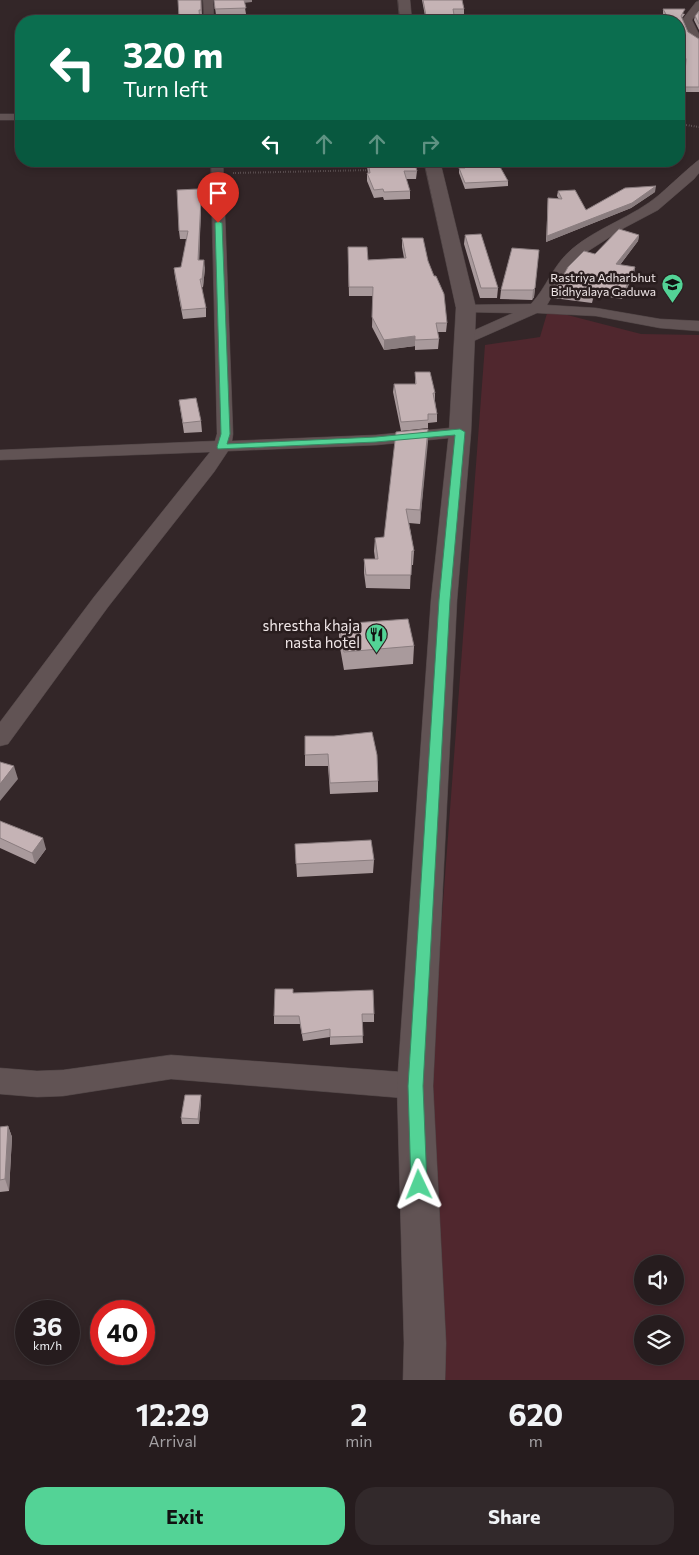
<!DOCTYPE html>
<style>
:root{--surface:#261c1e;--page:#32292b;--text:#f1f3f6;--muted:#a4a1a4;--line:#423a3c;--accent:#53d396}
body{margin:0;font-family:Commissioner,sans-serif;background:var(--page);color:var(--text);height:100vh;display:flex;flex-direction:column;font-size:19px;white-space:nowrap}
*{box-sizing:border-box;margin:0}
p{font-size:16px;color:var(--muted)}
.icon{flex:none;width:28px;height:28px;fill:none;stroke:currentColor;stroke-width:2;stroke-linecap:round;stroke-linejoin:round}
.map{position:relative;height:1380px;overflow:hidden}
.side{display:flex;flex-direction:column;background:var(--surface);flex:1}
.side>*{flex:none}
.top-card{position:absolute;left:15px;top:15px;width:670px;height:152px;border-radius:20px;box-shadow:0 2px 8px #0003,0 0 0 1px var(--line);background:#0b6e4f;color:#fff;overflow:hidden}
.tools{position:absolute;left:634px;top:1255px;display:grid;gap:10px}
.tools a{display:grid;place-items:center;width:50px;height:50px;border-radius:50%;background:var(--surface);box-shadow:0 2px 8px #0003,0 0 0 1px var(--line);font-size:25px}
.speed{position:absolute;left:15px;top:1300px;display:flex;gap:10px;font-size:25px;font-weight:700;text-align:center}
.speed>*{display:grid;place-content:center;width:65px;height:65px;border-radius:50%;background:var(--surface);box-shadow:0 2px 8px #0003,0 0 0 1px var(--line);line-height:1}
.speed small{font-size:12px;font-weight:400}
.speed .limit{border:8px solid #d22;background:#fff;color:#111}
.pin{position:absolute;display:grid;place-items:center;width:42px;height:42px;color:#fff;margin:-51px -21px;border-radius:50% 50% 50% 0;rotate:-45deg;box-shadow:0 0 5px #0007}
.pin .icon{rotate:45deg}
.me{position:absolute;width:55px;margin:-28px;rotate:358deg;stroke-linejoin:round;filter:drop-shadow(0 0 4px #0008)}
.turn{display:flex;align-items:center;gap:18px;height:105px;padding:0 25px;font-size:22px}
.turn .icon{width:65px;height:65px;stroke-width:2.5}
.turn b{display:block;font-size:35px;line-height:42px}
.lanes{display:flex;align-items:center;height:48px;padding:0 25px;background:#0003;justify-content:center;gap:25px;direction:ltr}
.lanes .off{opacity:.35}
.eta{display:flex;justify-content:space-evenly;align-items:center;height:85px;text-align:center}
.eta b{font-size:30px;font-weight:700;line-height:35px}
.primary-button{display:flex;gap:10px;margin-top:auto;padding:10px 25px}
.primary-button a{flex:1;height:58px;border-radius:20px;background:var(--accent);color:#111;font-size:20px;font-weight:700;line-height:58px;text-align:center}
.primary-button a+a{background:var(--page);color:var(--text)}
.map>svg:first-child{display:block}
.green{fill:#50272e;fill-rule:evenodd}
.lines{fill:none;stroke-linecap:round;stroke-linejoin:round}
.street-casing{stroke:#4e4344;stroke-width:1}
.secondary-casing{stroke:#4e4344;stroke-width:1}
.path{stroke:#84787a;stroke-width:2;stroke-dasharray:0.5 2;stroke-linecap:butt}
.street{fill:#615354;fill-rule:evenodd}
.secondary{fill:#615354;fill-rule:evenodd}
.wall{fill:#a99a9c}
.shaded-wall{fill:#8a7d7f}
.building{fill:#c5b3b5;stroke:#8a7d7f}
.route{fill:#53d396;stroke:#368962}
.labels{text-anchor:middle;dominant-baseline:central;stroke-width:5;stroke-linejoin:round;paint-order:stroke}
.far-poi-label{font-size:12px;fill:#efe6e7;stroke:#291d1e;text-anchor:end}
.poi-label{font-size:15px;fill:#efe6e7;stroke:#291d1e;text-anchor:end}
</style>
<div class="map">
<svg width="699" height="1380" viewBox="0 0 699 1380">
<rect width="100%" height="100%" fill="#332628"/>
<!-- green -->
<path class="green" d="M548,310L641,334L699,335V1380H424L432,1049L485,345L540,337ZM642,1264H675V1296H642ZM642,1324H675V1356H642Z"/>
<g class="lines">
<defs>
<path id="street" d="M203,0H213L214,21H204Z
M699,1V11L692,20L699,34V42L689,36L682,20L696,2Z
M0,114H21V120H0Z
M699,160V173L694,179L658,210L624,228L582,255L566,271L547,305L596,308L660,319L699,321V331L660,328L596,316L537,313L469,343H459L456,340L459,337L513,313L466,312L461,311L459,308L461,305L531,304C547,287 552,266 572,249C598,227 633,217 659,195C665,190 696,161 699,160Z
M211,161H223L233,434L232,441L376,435L460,427L466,428L468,432L466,436L460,437L376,445L228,451L214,472L108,607L8,744L0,746V722L94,597L210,452L0,460V450L215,441L217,434Z
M171,1055L415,1073L425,1077L429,1086L425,1095L415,1099L171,1079L63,1096L37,1097L0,1094V1068L37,1071L63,1070Z"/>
<path id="secondary" d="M398,0H410L412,21H400Z
M424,161H440L476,308L471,432L457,600L433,1086L446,1343L445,1380H403L404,1343L397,1086L431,600L449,432L456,308Z"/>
</defs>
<!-- street casing -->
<use href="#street" class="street-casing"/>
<!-- secondary casing -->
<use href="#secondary" class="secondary-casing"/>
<!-- path -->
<path class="path" d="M679,124L699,127
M233,173L372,170"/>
<!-- street -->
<use href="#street" class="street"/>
<!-- secondary -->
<use href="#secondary" class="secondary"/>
</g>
<!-- wall -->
<path class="wall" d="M178,0H201L202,15H200V21H180Z
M214,0H252V2H244L246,14L216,15Z
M422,0H462L464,9V14H454L455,21H426Z
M663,9L685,14L682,18L688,32L699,39V92H684L685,64L679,51V21H650V16H664L663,14Z
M699,11V30L694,20L695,16Z
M366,161H414L417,171L416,179H406L410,191V199L384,200L383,197L374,198L367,181V173H368Z
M461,161H479L482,166L508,181V186L465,189L459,173V168H462L460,165Z
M558,191L586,210L655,192L631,208L546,242L548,198L559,199L557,196Z
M199,198L201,206L199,260L205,268L203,287L201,288L206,308V317L183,319L175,277L174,268L181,267L187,239H180L179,231Z
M465,235L498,288L497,298H480L464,244Z
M639,235L638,241L620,265L635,267L634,273L622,299L594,295L592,303L553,298L554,292L595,254Z
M402,238L428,261L447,323L446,332H437L439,339L438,349L415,350V346L384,350L372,327L373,296H349L348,247L368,260L404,258L402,247Z
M539,250L534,297L532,300L500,299L501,290Z
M415,372L435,393V401L437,414V422L428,423V428L401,431L393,392L394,384H415Z
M179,400L201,421L202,432L184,433Z
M428,429L420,524L409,523L414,551L413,565H411L410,589L366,588L364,573V559H375L374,551L375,538L384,537Z
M339,624L414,646L413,664L344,670L339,642Z
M305,736L378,781V792L330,794L328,766H305Z
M0,821L46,849L35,864L0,848Z
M295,844L374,860L373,873L297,877Z
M293,993L374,1014V1022H362L363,1043L330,1045V1037L303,1041L300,1024H274V1016Z
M201,1101L199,1124H182L181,1118Z
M8,1126L12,1137L9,1191L0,1192V1127Z"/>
<!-- shaded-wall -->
<path class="shaded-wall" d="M243,0H252V2L243,3Z
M656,186L655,192L631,208L546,242L547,236Z
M201,198V206L199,269L198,260Z
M639,235L638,241L616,270V264Z
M204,260L205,268L203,287L202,279Z
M635,267L634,273L622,299L623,294Z
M535,288L534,297L532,300L533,290Z
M415,336V346L384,350V340Z
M428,429V442L420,524V510Z
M14,766L18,779L0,801V784Z
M43,838L46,849L35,864L32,853Z
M201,1095V1101L199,1124L198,1119Z
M8,1126L12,1137L9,1191L5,1179Z"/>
<!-- building -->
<path class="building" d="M178,0H201V10H199L200,21H184V18H179Z
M214,0H244L246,8L215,9Z
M423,0H462L464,9H453L455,21H427Z
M663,9H685L681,16L688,32L699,39V87H684L686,59L679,45V21H653L650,16H667Z
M699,11V24L695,16Z
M368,161H414L417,171H404L410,191L384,192L383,189L374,190L367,173H370Z
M461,161H479L482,166L499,165L508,181L465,183L459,168H465Z
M656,186L632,203L547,236L548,198L562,199L558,191L575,190L586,210L625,188Z
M198,189L199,198H201L198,260H204L202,279H200L206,308L182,310L174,268L181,267L188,231H179L177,190Z
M619,229L639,235L616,264L635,267L623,294L594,289L593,298L554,292L568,267L584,251L595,254Z
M481,234L498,288H481L465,235Z
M402,238H423L428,261L434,276H436L444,294L447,323H436L439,339L415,340V336L384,340L372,317L373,287H349L348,247H367L368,260L406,258Z
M512,248L539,250L535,288L533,290H501Z
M415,372H430L435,393H433L437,414H428V420L401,422L394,384H416Z
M196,398L201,421L183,423L179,400Z
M428,429L420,510L406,509L414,551H412L411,575H366L364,559H378L375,538L384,537L396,432Z
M408,619L414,646L344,652L339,624Z
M372,732L377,755L378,781L330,783L328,754L305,755V736H334Z
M0,762L14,766L0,784Z
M0,821L43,838L32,853L0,838Z
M371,840L374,860L296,864L295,844Z
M275,989H293V993L373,990L374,1014H362L363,1036L330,1037V1029L302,1034L299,1016H274Z
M185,1095H201L198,1119L181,1118Z
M8,1126L5,1179L0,1180V1127Z"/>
<!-- route -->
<path class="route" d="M218,221L222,223L230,434L227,444L376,437L460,429L465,432L450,600L423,1086L427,1185L425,1190L419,1193L414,1190L411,1185L408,1086L439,600L455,435L376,442L218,449L217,447L221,434L215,223Z"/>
<!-- icons -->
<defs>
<symbol id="school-pin" viewBox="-11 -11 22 30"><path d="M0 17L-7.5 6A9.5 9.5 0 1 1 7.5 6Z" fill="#53d396" stroke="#291d1e"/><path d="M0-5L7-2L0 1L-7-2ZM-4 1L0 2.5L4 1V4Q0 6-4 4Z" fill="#111"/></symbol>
<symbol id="restaurant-pin" viewBox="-11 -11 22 30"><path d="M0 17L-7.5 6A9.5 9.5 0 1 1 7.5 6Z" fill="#53d396" stroke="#291d1e"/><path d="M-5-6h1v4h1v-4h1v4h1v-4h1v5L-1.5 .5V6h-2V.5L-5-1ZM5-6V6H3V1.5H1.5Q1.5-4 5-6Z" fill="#111"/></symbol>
</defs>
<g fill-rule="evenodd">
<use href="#school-pin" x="660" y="272" width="25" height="34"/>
<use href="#restaurant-pin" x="364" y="622" width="25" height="34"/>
</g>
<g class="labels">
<!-- far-poi labels -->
<g class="far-poi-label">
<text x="656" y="277">Rastriya Adharbhut<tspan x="656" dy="14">Bidhyalaya Gaduwa</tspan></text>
</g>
<!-- poi labels -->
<g class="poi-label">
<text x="360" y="625">shrestha khaja<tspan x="360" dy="17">nasta hotel</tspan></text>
</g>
</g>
</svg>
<div class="tools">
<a><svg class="icon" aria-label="sound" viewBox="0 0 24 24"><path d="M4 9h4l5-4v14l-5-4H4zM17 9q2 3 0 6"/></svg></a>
<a><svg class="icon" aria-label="layers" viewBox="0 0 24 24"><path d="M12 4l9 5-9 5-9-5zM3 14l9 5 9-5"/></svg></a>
</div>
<div class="speed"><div>36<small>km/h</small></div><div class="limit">40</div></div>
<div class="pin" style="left:218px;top:223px;background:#d93025"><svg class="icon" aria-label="arrive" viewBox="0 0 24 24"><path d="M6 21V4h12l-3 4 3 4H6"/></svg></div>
<svg class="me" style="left:419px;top:1185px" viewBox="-20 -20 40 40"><path d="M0-17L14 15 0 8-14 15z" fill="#53d396" stroke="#fff" stroke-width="4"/></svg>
<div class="top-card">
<div class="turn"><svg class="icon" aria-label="left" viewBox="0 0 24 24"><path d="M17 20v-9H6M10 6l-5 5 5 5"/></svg><div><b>320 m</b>Turn left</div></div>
<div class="lanes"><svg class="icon" aria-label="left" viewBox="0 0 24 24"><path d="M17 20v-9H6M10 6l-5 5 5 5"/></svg><svg class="icon off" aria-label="ahead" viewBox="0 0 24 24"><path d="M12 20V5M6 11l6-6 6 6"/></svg><svg class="icon off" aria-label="ahead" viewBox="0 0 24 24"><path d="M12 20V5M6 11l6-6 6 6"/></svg><svg class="icon off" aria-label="right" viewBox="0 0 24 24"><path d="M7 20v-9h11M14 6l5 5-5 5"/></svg></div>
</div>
</div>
<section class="side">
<div class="eta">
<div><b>12:29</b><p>Arrival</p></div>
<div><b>2</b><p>min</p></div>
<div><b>620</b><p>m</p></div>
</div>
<div class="primary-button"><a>Exit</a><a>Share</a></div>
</section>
